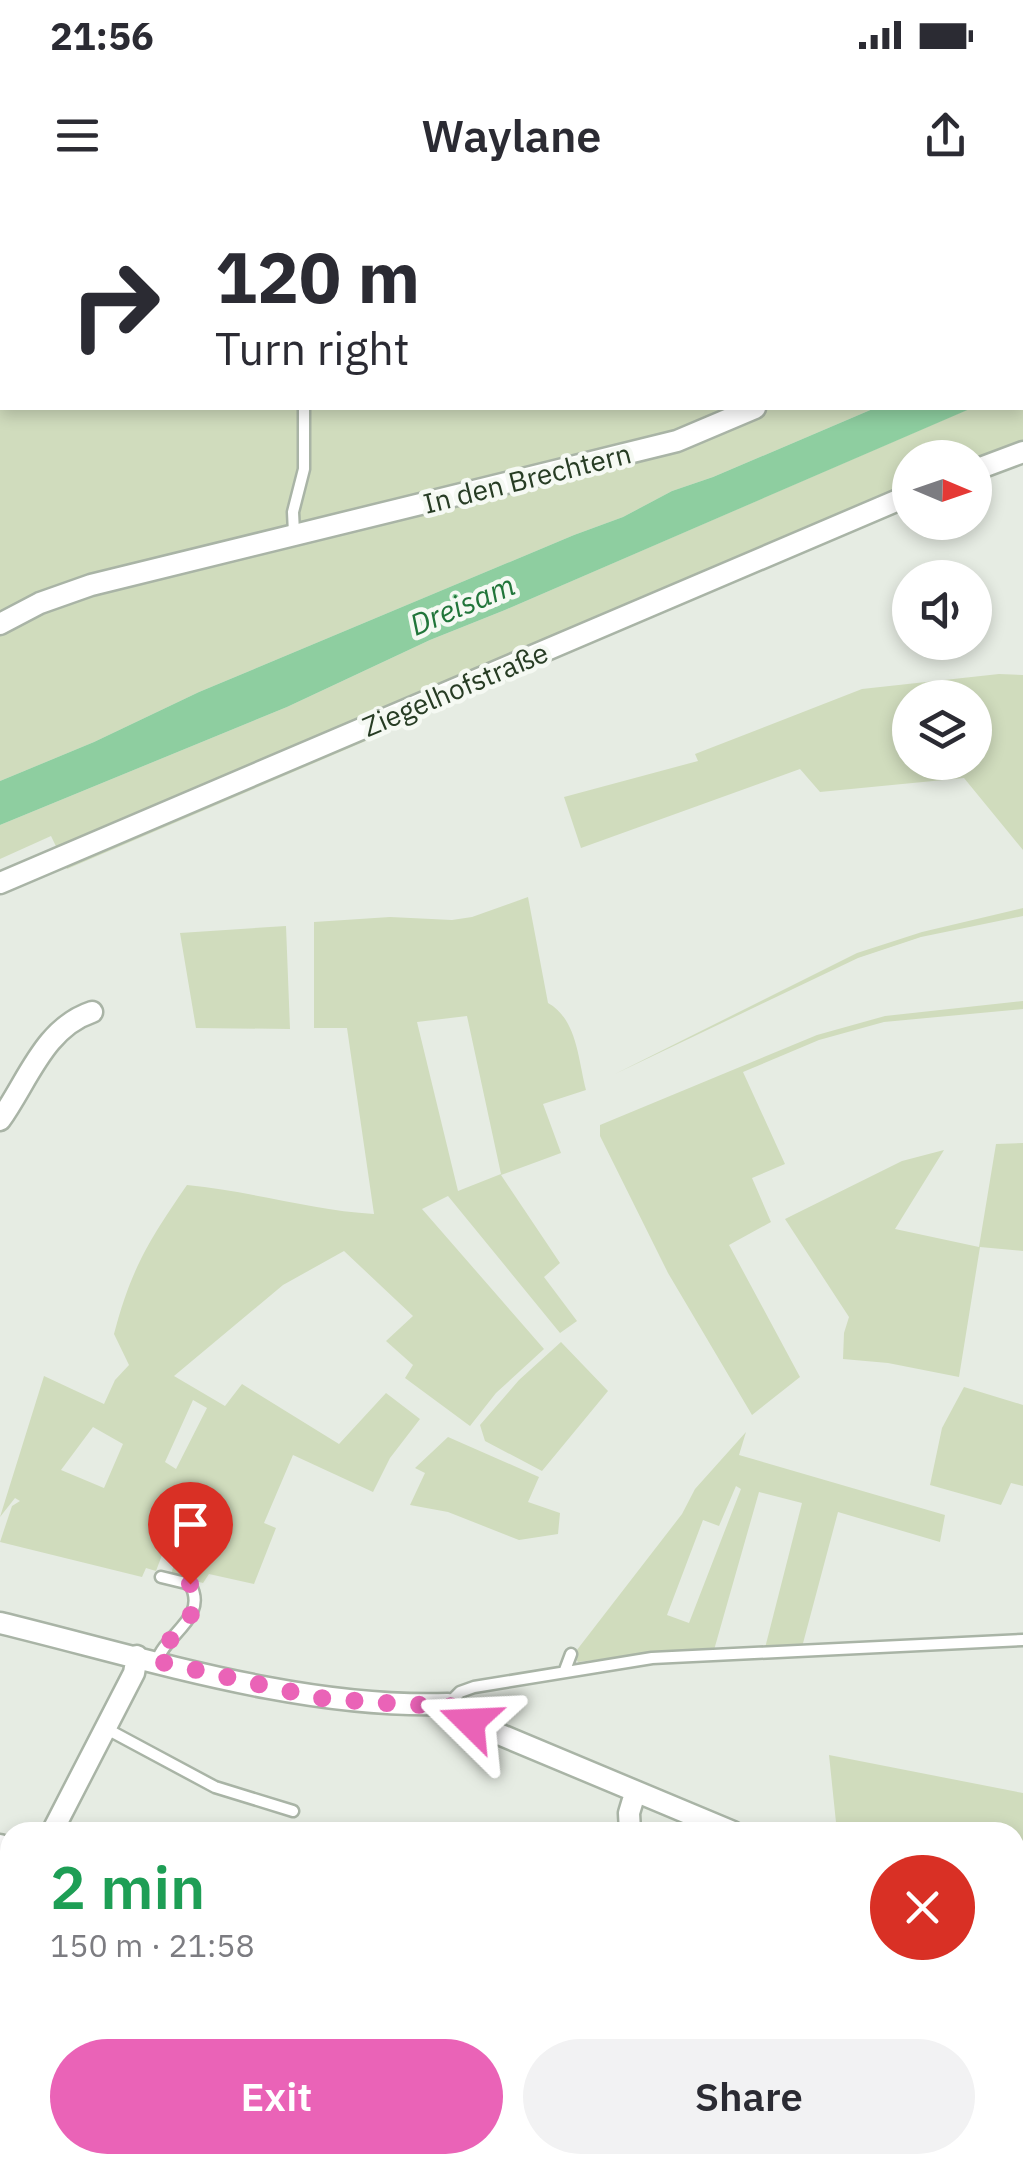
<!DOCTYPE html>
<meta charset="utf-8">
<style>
:root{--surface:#fff;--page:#f2f2f3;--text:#2b2b33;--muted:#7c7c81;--accent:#ea63b7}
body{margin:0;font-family:"IBM Plex Sans",sans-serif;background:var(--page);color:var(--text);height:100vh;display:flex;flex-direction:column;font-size:38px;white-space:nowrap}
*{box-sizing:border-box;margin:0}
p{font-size:32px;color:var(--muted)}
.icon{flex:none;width:55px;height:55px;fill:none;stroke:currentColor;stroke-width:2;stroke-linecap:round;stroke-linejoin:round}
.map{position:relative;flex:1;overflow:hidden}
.sheet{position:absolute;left:0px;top:1622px;width:1025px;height:352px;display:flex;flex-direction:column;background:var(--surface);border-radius:30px 30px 0 0;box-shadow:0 5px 15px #0003}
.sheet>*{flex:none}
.banner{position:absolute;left:0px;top:0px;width:1025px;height:210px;box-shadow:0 5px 15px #0003;background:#fff;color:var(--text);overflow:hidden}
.needle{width:65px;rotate:92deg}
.fabs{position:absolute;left:892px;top:240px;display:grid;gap:20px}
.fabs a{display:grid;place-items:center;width:100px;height:100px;border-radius:50%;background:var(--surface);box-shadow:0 5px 15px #0003;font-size:50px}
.pin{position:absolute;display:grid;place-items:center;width:85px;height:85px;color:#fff;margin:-102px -42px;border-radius:50% 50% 50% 0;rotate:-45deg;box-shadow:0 0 10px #0007}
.pin .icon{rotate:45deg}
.me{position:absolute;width:110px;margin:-55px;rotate:291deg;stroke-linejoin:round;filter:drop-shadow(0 0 8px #0008)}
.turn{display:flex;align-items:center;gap:35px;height:210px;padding:0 50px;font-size:45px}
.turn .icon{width:130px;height:130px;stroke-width:2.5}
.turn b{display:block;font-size:70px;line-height:85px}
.round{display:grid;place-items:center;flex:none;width:105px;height:105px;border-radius:52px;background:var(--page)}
.overview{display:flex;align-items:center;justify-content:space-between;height:170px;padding:0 50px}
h1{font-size:60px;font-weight:600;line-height:75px;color:#1e9e55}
.button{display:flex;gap:20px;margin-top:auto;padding:20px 50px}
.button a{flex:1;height:115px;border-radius:60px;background:var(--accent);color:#fff;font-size:40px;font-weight:600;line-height:115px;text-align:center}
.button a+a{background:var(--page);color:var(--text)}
.status{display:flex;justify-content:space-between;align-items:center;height:70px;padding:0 50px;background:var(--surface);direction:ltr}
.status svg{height:28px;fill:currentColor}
header{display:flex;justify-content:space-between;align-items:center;height:130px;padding:0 50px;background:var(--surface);font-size:45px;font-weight:600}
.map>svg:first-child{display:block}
.green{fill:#d0dcbd;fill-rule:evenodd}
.water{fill:#8ecea0}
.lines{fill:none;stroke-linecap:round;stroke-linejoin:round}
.lane-casing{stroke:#a9b4a6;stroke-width:15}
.street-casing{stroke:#a9b4a6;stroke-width:25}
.lane{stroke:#fff;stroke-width:10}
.street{stroke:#fff;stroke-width:20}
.route{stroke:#ea63b7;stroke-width:18;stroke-dasharray:0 32.4}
.labels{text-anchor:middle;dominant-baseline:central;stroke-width:9;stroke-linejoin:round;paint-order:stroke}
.street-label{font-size:28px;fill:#273c24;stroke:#f5f9f3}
.water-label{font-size:30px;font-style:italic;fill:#21753a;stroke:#f5f9f3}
</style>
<div class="status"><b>21:56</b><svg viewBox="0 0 49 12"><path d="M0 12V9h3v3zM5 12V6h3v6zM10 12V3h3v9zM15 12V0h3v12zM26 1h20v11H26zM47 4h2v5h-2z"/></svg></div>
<header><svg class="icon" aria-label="menu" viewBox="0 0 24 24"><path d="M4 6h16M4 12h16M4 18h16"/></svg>Waylane<svg class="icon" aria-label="share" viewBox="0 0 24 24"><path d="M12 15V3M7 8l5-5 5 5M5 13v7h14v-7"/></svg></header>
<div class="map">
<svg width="1023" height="1973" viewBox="0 0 1023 1973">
<rect width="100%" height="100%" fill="#e6ece3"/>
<!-- green -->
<path class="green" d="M0,0H174L2,2V208H875L713,277L672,291L623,317L574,335L199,492L94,542L0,581Z
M436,0H1023V144L1022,2Z
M1023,185V240L975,259L910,258V285L643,397L411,501L417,519L67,669L51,636L0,659V625L287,507L430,440L505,410L971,208H1022Z
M999,474L1023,475V650L964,578L820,592L800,569L581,648L564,597L698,561L695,554L862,489ZM910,498H975V562H910Z
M528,697L548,803C577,819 578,859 586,890L543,904L561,953L501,975L560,1063L544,1077L577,1121L560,1133L448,996L422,1009L544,1149L496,1193L470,1226L405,1178L413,1165L386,1141L413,1116L344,1051L283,1085L174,1176L225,1206L242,1184L339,1244L386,1193L420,1219L390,1258L373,1292L293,1255L264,1323L276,1328L254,1384L209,1374L203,1383L171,1375L175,1360L162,1355L156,1371L146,1368L142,1377L0,1342L12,1306L20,1301L15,1298L0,1317L44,1176L104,1204L115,1180L129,1165L114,1134C131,1069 149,1040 187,985C250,991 311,1010 374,1014L347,828H314V722L390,717L452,720L472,717ZM467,816L501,974L458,991L417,822ZM193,1200L207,1208L176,1269L165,1262ZM93,1227L123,1244L104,1288L61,1270Z
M1023,708V716L921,737L858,758L615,874L857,753L922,732Z
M286,726L290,829L196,828L180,733Z
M1023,801V809L884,822L819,840L743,872L785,964L752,978L771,1022L729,1045L800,1177L752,1215L668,1073L600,936V925L817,835L885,816Z
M1023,943V1051L980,1047L959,1177L888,1163L843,1159L844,1133L849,1117L785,1019L902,961L944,950L895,1029L979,1047L996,944Z
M561,1142L608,1191L542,1271L485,1241L480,1225L519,1180Z
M964,1187L1023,1205V1286L1011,1283L1001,1305L930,1285L942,1228Z
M746,1232L739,1255L945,1315L940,1342L838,1312L802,1447L765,1448L802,1303L759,1292L714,1450L650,1453L578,1462L573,1455L682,1314L695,1289ZM736,1286L741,1289L689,1423L667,1415L703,1320L719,1326Z
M448,1237L539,1277L528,1302L560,1313L558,1334L519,1340L448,1312L410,1305L425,1273L415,1268Z
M829,1555L1023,1593V1713L1015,1710V1632H837Z
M1015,1732L1023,1734V1973H942L940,1965H1015Z
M0,1846L10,1847V1965H148L145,1973H0Z"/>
<!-- water -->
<path class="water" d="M875,208H972L505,410L430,440L287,507L0,625V581L94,542L199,492L574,335L623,317L672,291L713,277Z"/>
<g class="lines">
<defs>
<path id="lane" d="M469,0L470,2
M522,2L530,0
M294,333L293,312L304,269V208
M157,1461C165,1434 209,1418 190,1384L161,1377
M565,1470L571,1454
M448,1504L460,1492L474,1487L652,1458L1023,1440
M105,1528L215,1587L293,1611"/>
<path id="street" d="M1022,92H1023
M975,270L1023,252
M0,424L40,403L91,385L677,241L755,208
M0,683L910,295
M0,920C28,881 44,828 92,812
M0,1423C144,1458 299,1509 448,1504L470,1522L733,1632
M52,1632L134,1473L137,1456
M630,1632L629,1613L635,1593
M0,1645L10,1648
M1015,1719L1023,1721
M0,1814L10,1777"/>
</defs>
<!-- lane casing -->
<use href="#lane" class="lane-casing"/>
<!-- street casing -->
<use href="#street" class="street-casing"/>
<!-- lane -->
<use href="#lane" class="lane"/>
<!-- street -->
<use href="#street" class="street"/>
</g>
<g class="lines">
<!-- route -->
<path class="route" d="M190,1384C209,1418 165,1434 157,1461L319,1498L412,1505L448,1504L470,1522"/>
</g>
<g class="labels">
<!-- street labels -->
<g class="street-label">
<text transform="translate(527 278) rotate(-14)">In den Brechtern</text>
<text transform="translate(455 489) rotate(-23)">Ziegelhofstraße</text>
</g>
<!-- water labels -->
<g class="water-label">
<text transform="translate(462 404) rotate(-23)">Dreisam</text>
</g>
</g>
</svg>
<div class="fabs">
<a><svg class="needle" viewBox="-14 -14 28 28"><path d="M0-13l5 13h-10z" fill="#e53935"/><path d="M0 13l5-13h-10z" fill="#7c7c81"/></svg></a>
<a><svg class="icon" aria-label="sound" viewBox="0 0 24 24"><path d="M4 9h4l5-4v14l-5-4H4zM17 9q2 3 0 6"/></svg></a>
<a><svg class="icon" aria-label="layers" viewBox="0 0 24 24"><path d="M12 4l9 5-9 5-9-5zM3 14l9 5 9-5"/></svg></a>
</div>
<div class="pin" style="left:190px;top:1384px;background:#d93025"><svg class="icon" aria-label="arrive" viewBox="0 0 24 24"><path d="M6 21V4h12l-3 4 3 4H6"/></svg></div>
<svg class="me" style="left:470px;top:1522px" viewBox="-20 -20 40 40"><path d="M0-17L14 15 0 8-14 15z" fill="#ea63b7" stroke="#fff" stroke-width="4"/></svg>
<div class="banner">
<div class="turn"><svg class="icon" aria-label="right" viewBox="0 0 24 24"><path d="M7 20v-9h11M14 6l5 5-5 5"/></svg><div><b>120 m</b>Turn right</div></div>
</div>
<section class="sheet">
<div class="overview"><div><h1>2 min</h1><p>150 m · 21:58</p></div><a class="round" style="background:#d93025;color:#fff"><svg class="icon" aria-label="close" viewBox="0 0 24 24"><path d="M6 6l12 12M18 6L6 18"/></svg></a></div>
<div class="button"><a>Exit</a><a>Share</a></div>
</section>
</div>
